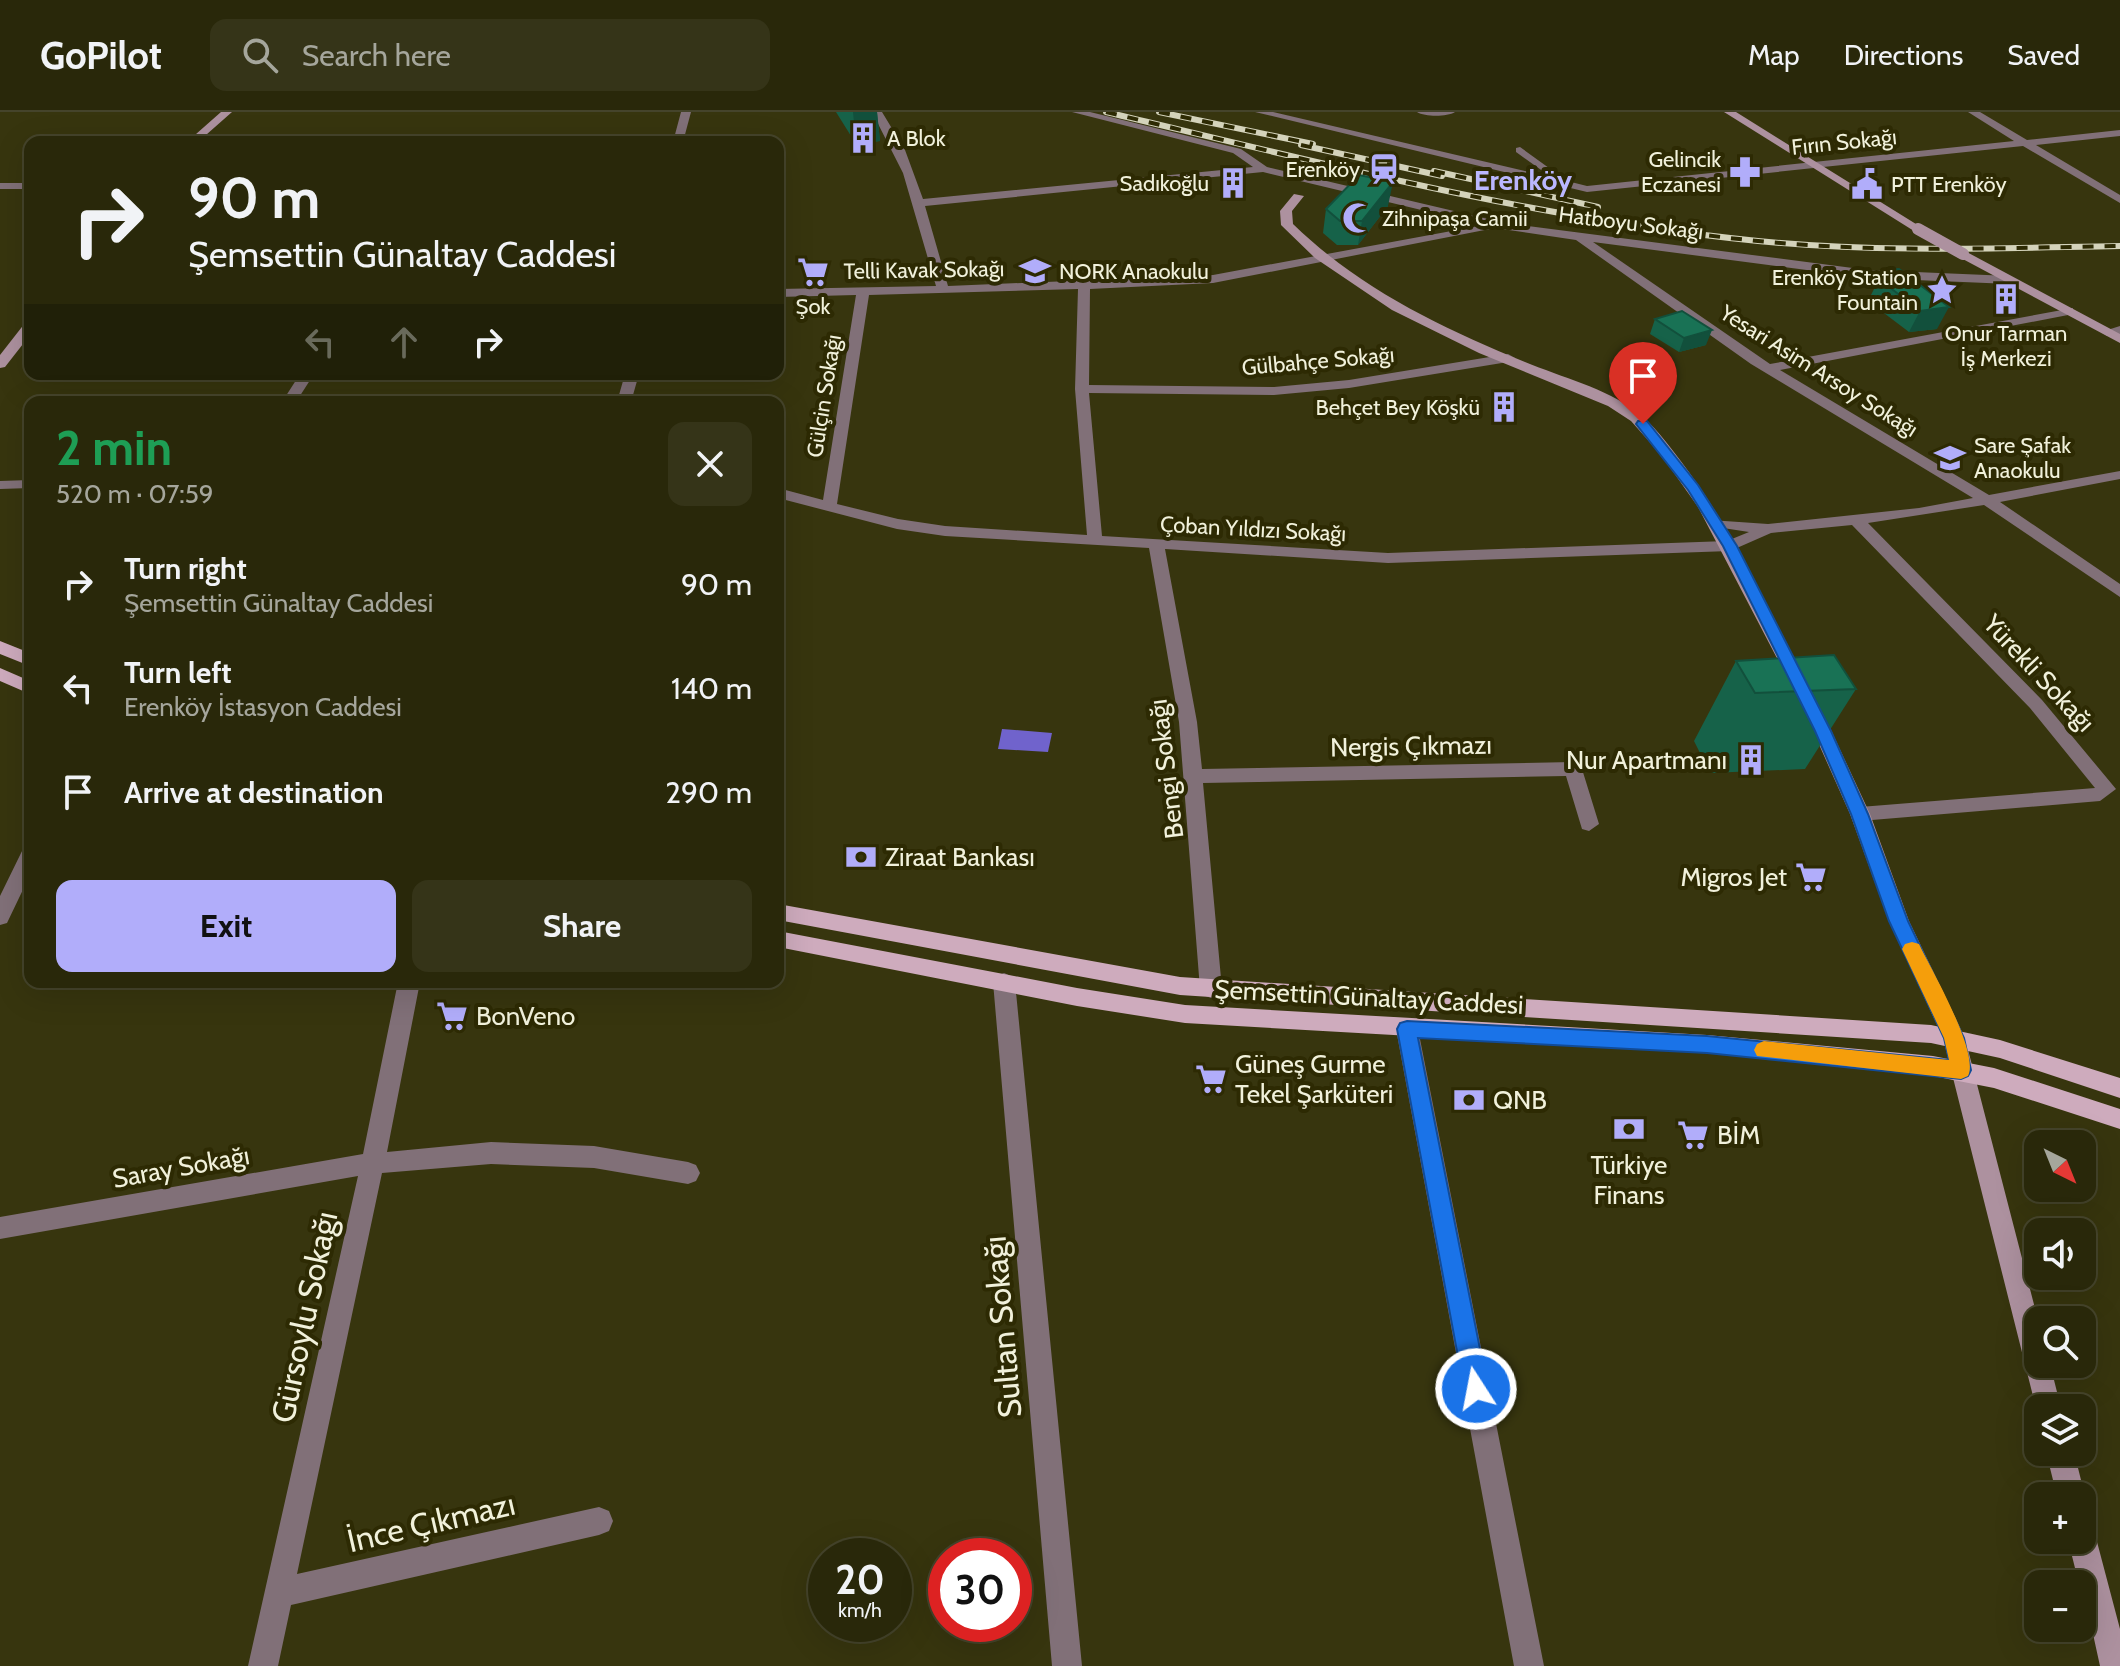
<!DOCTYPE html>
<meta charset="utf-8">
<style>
:root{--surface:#29280a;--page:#353418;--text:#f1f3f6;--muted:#a5a69c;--line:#45442b;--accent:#b1adfa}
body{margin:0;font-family:Cabin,sans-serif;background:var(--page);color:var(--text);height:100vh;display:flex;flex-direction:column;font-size:30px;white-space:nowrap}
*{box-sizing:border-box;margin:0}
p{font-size:26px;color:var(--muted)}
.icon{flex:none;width:44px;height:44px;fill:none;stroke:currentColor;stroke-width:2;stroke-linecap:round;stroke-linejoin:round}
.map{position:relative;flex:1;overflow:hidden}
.panel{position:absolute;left:24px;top:284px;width:760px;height:592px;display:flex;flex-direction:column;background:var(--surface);border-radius:16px;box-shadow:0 8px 32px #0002,0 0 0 2px var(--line)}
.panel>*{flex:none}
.guide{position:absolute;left:24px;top:24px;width:760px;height:244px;border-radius:16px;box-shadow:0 8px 32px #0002,0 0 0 2px var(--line);background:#29280a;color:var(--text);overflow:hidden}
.needle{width:52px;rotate:137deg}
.fabs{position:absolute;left:2024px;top:1018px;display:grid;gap:16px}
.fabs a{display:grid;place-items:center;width:72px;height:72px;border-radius:16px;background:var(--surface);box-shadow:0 8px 32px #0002,0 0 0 2px var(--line);font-size:40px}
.speed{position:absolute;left:808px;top:1426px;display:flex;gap:16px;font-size:40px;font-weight:700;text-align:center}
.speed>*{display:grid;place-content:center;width:104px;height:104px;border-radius:50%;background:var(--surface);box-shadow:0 8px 32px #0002,0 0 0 2px var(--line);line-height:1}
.speed small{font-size:20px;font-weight:400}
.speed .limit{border:12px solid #d22;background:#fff;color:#111}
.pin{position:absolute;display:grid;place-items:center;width:68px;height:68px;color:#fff;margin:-82px -34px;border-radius:50% 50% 50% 0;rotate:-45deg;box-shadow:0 0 8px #0007}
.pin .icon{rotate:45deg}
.me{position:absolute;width:88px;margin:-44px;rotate:349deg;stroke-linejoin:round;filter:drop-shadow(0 0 6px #0008)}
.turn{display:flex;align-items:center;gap:28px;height:168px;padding:0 32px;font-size:36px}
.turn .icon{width:104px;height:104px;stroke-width:2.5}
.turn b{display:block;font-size:56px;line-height:68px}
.lanes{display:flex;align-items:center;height:76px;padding:0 32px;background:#0003;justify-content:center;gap:40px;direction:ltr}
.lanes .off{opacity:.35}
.round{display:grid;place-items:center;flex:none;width:84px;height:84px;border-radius:16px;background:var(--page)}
.summary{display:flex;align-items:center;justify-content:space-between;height:136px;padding:0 32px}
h1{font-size:48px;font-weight:800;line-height:60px;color:#1e9e55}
.action{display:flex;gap:16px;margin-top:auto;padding:16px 32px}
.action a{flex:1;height:92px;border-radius:16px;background:var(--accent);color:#111;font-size:32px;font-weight:800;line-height:92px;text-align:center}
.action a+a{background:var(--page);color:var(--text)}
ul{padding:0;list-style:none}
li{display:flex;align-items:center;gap:24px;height:104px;padding:0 32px}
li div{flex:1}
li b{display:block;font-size:30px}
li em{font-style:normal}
header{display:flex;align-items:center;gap:48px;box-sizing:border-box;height:112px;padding:0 40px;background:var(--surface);border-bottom:2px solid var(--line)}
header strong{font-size:38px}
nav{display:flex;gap:44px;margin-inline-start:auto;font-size:28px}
.search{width:560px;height:72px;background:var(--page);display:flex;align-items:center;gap:20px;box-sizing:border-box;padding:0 28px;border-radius:16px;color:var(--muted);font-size:30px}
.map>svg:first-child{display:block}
.water{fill:#7063cc}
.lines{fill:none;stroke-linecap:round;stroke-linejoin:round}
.street{fill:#817078;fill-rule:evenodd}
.secondary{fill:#ad919f;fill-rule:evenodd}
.primary{fill:#ceabbd;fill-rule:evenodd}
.rail-casing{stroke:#d4d3bb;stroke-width:6}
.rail{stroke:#2d2a03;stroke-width:4;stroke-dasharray:11;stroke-linecap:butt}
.secondary-bridge{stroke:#ad919f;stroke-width:12}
.wall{fill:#166249}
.shaded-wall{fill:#12503c}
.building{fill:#197255;stroke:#12503c;stroke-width:2}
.route{fill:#1a73e8;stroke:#114b97;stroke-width:2}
.slow{fill:#f59e0b}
.labels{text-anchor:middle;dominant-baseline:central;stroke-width:8;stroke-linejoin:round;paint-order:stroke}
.far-poi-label{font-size:22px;fill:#f1f1db;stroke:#2d2a03;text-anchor:start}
.far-street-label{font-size:22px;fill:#f1f1db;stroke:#2d2a03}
.street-label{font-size:26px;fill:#f1f1db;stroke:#2d2a03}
.poi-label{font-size:26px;fill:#f1f1db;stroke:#2d2a03;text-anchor:start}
.far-district-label{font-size:28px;font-weight:bold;fill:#bab7fe;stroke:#2d2a03}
.near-street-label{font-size:32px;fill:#f1f1db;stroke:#2d2a03}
</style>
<header>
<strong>GoPilot</strong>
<div class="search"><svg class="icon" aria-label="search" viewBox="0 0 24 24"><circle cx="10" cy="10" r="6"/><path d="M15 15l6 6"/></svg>Search here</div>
<nav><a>Map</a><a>Directions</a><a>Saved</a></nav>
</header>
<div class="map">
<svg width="2120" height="1554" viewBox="0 0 2120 1554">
<rect width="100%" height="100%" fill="#37350e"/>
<!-- water -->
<path class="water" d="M1002,617L1052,621L1048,640L998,637Z"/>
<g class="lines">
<!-- street -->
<path class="street" d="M681,0H691L683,30H673Z
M872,0H882L905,38L923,87L1253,55L1233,41L1072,0H1090L1241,37L1267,55L1505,111L1868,158L2010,164L2016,168L2010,172L1868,166L1593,130L1770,252L2073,196V202L2068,203L1780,258L1989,383L2120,359V367L2000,390L2120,472V485L1984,393L1868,411L2042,588L2116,677L2100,689L1860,709L1853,707L1850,702L1853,697L1860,695L2095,676L2030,596L1852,413L1771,421L1730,439L1388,451L1165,437L1197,610L1202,657L1573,650L1582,657L1599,712L1589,719L1582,717L1566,664L1203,671L1222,877L1219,883L1211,886L1203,883L1200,877L1179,610L1149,436L945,424L897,417L778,386V376L823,388L856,183L778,185V177L936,174L903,61ZM1263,60L1484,113L1213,163L948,174L925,94ZM1495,116L1576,128L1751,252L1973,386L1919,396L1768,412L1710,408V414L1749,420L1727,429L1388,441L1102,424L1089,281L1274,283L1349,276L1508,250L1515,246L1508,242L1349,268L1274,275L1089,273L1090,177L1213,171ZM1078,177L1075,277L1087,423L945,414L898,407L837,392L869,183Z
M1255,0H1273L1551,65L1516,40V36L1520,35L1567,69L1587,74L2014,29L1968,0H1980L2027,28L2120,18V24L2036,33L2120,83V91L2023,34L1587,80Z
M1417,0H1455C1447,5 1425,5 1417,0Z
M0,71H30V77H0Z
M2120,214V222L2107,224L2101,220Z
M300,262H314L296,290H282Z
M625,262H639L631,290H617Z
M30,368V376L0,377V369Z
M30,735V763L7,811L0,813V784L23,737Z
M1004,861L1011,864L1015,870L1082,1554H1052L993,870L997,864Z
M398,870H420L387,1040L491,1030L594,1034L688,1050L696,1053L700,1061L696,1069L688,1072L594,1056L491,1052L382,1061L297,1462L599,1395L609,1399L613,1409L609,1419L599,1423L291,1493L278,1554H248L358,1064L0,1127V1105L363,1042Z
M1407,908L1415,910L1418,917L1544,1554H1514L1396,917L1399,910Z"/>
<!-- secondary -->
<path class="secondary" d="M221,0H232L198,30H187Z
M1724,0H1736L1924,117L1914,119Z
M1294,82L1304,84L1292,99L1293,112C1360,177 1440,215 1525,250C1561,265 1605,276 1636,299C1653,312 1667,331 1680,348C1732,416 1767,494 1806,569L1803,573H1791L1698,395L1662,344L1631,309L1608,294L1479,241L1392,198L1315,146L1281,113L1280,99Z
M1963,138L2120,222V231L1959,145L1957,142Z
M30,210V223L5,255L0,256V243L25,211Z
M1814,595L1823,601L1870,702L1909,809L1965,926L2038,1208V1252H2050L2061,1296H2038V1304L1943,926L1889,809L1850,702L1805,601Z
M2046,1340H2074L2085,1384L2082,1391V1384H2057Z
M2082,1412L2092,1416L2096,1426L2120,1517V1554H2100L2082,1472H2079L2068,1428H2082Z"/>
<!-- primary -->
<path class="primary" d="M0,529L30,541V554L0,542Z
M0,556L30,569V582L0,569Z
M778,792L1180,865L1931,913L2000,928L2120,966V986L2000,946L1931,931L1180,883L778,808Z
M778,819L1077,876L1185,893L1707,923L1933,944L1994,956L2120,997V1017L1994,976L1933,964L1707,941L1185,911L1077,894L778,835Z"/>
<defs>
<path id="rail" d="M1106,0C1321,51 1537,107 1758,129C1878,141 1999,136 2120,134
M1159,0L1313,32
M1301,33L1442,64
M1434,59L1598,95"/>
</defs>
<!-- rail casing -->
<use href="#rail" class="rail-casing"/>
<!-- rail -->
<use href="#rail" class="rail"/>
<!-- secondary-bridge -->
<path class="secondary-bridge" d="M1918,117L1963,142"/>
</g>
<!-- wall -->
<path class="wall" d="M836,0H877L880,29L856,32Z
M1388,94L1358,133H1337L1323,121L1326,97Z
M1889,158L1937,217L1909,220L1868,189L1879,167Z
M1655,207L1706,233L1679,240L1650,222Z
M1736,549L1856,577L1805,657L1710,661L1694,629Z"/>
<!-- shaded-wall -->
<path class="shaded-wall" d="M853,0H877L880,29L856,32Z
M1393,70L1388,94L1358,133L1362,109Z
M1949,195L1937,217L1909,220L1920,199Z
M1712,218L1706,233L1679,240L1684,226Z"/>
<!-- building -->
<path class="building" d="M1359,63L1393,70L1362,109H1340L1326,97Z
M1899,157L1949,195L1920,199L1879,167L1889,158Z
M1682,199L1712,218L1684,226L1655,207Z
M1834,543L1856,577L1755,581L1736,549Z"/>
<!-- route -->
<path class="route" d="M1638,309H1647L1698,373L1737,434L1831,619L1868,702L1908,809L1964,926L1971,958L1968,964L1961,967L1707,941L1418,926L1488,1277L1484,1285L1476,1289L1467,1285L1464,1277L1397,917L1400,911L1407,909L1707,924L1949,948L1944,926L1889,809L1851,702L1815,619L1723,434L1688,378L1636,312Z"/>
<!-- slow -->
<path class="slow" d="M1912,830L1919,832C1931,857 1980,941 1968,964L1961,967L1757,944L1754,938L1757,932L1764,929L1949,948L1944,926L1902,837L1905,832Z"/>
<!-- icons -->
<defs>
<symbol id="building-bare" viewBox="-9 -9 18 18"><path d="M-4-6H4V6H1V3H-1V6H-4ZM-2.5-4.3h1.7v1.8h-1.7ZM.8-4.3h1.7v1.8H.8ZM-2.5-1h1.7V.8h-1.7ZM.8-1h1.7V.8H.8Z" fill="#b1adfa" stroke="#2d2a03" stroke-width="2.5" paint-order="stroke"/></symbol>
<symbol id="station-bare" viewBox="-9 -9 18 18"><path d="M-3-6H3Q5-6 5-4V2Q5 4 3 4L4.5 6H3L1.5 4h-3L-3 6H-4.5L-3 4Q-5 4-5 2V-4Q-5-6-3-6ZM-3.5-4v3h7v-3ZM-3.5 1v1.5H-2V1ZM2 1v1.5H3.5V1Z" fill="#b1adfa" stroke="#2d2a03" stroke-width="2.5" paint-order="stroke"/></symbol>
<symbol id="pharmacy-bare" viewBox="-9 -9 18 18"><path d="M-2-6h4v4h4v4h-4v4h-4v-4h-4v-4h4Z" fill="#b1adfa" stroke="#2d2a03" stroke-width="2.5" paint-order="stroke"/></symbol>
<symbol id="civic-bare" viewBox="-9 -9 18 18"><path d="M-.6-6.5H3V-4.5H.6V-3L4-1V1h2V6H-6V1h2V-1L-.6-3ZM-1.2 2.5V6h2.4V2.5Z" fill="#b1adfa" stroke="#2d2a03" stroke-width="2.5" paint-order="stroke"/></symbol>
<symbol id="mosque-bare" viewBox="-9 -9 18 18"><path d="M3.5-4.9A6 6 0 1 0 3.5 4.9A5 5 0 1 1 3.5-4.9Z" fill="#b1adfa" stroke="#2d2a03" stroke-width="2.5" paint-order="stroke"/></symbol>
<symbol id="school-bare" viewBox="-9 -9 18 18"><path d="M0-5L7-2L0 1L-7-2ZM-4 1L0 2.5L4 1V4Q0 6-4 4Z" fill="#b1adfa" stroke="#2d2a03" stroke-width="2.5" paint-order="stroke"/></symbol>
<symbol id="supermarket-bare" viewBox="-9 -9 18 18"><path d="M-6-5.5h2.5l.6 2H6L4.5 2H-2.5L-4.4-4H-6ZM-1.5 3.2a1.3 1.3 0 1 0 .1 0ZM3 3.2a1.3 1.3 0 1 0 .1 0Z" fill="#b1adfa" stroke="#2d2a03" stroke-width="2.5" paint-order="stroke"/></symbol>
<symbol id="sight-bare" viewBox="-9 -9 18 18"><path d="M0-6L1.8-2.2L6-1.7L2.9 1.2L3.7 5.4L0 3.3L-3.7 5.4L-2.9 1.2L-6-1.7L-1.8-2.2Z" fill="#b1adfa" stroke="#2d2a03" stroke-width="2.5" paint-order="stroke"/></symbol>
<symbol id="bank-bare" viewBox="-9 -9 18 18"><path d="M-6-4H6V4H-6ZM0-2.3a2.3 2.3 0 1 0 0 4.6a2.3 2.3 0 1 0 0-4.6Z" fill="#b1adfa" stroke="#2d2a03" stroke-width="2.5" paint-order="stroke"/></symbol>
</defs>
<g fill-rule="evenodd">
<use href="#building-bare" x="841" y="4" width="44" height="44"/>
<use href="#station-bare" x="1362" y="35" width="44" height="44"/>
<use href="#pharmacy-bare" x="1723" y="38" width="44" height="44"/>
<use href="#building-bare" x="1211" y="49" width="44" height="44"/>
<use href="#civic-bare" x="1845" y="50" width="44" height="44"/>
<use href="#mosque-bare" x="1336" y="84" width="44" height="44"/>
<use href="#school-bare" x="1013" y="137" width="44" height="44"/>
<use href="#supermarket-bare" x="791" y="138" width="44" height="44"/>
<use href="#sight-bare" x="1920" y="156" width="44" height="44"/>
<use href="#building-bare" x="1984" y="165" width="44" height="44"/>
<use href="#building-bare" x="1482" y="273" width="44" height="44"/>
<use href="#school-bare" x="1928" y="324" width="44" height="44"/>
<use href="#building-bare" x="1729" y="626" width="44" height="44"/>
<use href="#bank-bare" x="839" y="723" width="44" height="44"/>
<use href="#supermarket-bare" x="1789" y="743" width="44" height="44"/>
<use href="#supermarket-bare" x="430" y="882" width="44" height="44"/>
<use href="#supermarket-bare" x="1189" y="945" width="44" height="44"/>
<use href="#bank-bare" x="1447" y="966" width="44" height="44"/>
<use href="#bank-bare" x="1607" y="995" width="44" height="44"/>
<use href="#supermarket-bare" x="1671" y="1001" width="44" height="44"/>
</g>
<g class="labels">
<!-- far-poi labels -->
<g class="far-poi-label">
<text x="887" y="26">A Blok</text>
<text x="1721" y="47" text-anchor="end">Gelincik<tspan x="1721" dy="25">Eczanesi</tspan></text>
<text x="1360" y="57" text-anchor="end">Erenköy</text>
<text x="1209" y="71" text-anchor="end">Sadıkoğlu</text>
<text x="1891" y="72">PTT Erenköy</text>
<text x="1382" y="106">Zihnipaşa Camii</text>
<text x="1059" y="159">NORK Anaokulu</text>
<text x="1918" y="165" text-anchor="end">Erenköy Station<tspan x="1918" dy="25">Fountain</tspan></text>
<text x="813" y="194" text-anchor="middle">Şok</text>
<text x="2006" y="221" text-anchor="middle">Onur Tarman<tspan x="2006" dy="25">İş Merkezi</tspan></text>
<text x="1480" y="295" text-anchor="end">Behçet Bey Köşkü</text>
<text x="1974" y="333">Sare Şafak<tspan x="1974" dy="25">Anaokulu</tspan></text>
</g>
<!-- far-street labels -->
<g class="far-street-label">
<text transform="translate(1844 30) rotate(-6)">Fırın Sokağı</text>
<text transform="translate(1631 111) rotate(7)">Hatboyu Sokağı</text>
<text transform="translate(924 158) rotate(-1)">Telli Kavak Sokağı</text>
<text transform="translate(1318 249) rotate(-5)">Gülbahçe Sokağı</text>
<text transform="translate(1819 259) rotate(32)">Yesari Asim Arsoy Sokağı</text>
<text transform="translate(824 284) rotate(-81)">Gülçin Sokağı</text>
<text transform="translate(1253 417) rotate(3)">Çoban Yıldızı Sokağı</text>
</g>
<!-- street labels -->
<g class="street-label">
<text transform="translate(2039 561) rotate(47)">Yürekli Sokağı</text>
<text transform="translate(1411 634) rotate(-1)">Nergis Çıkmazı</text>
<text transform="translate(1166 657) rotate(-97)">Bengi Sokağı</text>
<text transform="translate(1369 885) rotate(3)">Şemsettin Günaltay Caddesi</text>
<text transform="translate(181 1055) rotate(-10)">Saray Sokağı</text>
</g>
<!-- poi labels -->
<g class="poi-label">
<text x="1727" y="648" text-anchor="end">Nur Apartmanı</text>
<text x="885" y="745">Ziraat Bankası</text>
<text x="1787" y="765" text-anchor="end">Migros Jet</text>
<text x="476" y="904">BonVeno</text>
<text x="1235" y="952">Güneş Gurme<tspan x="1235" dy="30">Tekel Şarküteri</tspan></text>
<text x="1493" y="988">QNB</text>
<text x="1717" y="1023">BİM</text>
<text x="1629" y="1053" text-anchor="middle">Türkiye<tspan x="1629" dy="30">Finans</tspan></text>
</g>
<!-- far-district labels -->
<g class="far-district-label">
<text x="1523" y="68">Erenköy</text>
</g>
<!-- near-street labels -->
<g class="near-street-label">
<text transform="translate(304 1205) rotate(-78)">Gürsoylu Sokağı</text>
<text transform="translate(1002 1215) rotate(-95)">Sultan Sokağı</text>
<text transform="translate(431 1410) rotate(-13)">İnce Çıkmazı</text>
</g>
</g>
</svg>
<div class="fabs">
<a><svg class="needle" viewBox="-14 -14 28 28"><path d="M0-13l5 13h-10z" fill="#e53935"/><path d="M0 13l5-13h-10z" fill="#a5a69c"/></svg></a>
<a><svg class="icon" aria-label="sound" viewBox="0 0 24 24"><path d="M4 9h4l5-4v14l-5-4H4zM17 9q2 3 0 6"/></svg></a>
<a><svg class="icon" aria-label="search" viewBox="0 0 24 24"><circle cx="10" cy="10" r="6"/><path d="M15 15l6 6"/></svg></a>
<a><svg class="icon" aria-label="layers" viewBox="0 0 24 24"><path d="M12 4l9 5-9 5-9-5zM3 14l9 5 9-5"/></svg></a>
<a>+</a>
<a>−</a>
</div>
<div class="speed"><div>20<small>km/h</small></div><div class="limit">30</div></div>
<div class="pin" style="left:1643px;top:312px;background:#d93025"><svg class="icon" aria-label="arrive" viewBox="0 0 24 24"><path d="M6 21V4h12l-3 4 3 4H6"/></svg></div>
<svg class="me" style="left:1476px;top:1277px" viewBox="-20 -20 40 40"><circle r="17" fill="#1a73e8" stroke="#fff" stroke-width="3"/><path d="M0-11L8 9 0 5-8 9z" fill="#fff"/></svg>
<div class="guide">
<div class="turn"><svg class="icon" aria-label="right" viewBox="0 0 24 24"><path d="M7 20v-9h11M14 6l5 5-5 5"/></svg><div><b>90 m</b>Şemsettin Günaltay Caddesi</div></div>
<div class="lanes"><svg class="icon off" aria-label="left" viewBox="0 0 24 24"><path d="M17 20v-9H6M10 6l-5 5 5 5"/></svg><svg class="icon off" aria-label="ahead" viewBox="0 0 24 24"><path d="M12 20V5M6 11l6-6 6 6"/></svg><svg class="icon" aria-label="right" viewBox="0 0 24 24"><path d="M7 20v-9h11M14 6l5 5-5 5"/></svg></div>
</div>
<section class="panel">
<div class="summary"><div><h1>2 min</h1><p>520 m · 07:59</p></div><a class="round"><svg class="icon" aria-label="close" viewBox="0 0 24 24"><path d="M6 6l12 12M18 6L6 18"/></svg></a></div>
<ul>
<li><svg class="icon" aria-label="right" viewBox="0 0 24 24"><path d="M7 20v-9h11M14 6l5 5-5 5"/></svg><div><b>Turn right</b><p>Şemsettin Günaltay Caddesi</p></div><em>90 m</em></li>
<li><svg class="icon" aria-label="left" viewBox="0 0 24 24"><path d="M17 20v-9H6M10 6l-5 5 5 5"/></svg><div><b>Turn left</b><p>Erenköy İstasyon Caddesi</p></div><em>140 m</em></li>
<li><svg class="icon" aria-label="arrive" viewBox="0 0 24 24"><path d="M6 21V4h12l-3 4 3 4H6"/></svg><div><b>Arrive at destination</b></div><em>290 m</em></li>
</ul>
<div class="action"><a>Exit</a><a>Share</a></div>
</section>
</div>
